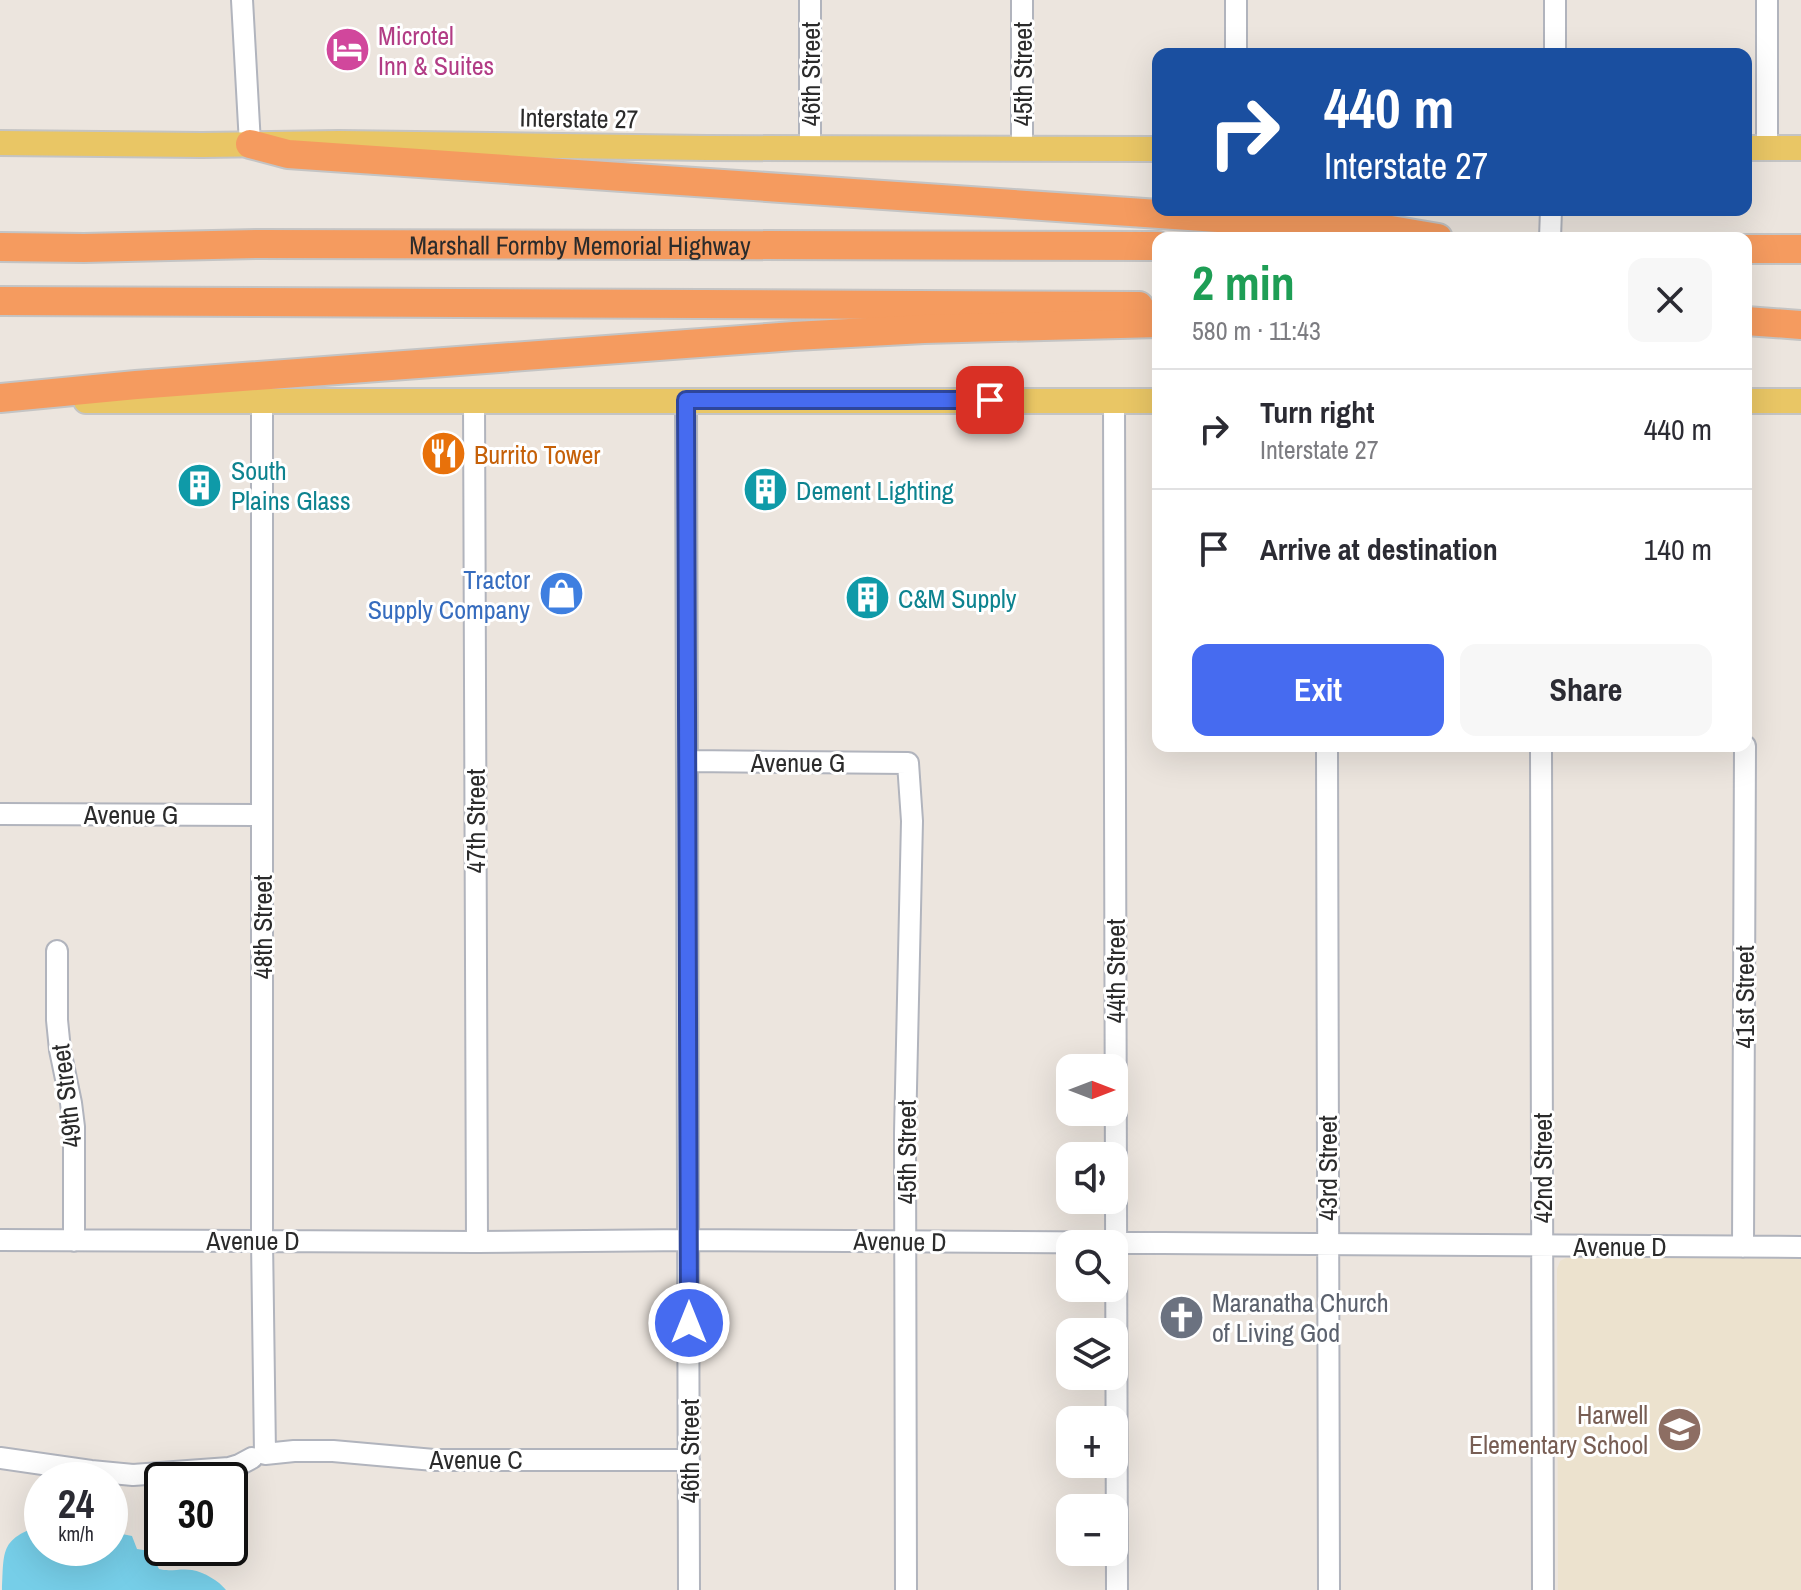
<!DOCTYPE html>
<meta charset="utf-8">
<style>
:root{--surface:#fff;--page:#f7f7f7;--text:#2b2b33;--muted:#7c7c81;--line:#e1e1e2;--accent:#466bf0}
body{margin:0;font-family:"Archivo Narrow",sans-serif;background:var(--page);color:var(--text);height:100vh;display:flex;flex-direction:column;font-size:30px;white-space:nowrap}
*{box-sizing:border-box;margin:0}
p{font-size:26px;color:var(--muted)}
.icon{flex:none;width:44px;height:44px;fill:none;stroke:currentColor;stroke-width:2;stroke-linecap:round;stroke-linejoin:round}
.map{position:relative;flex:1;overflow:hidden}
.panel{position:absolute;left:1152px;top:232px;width:600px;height:520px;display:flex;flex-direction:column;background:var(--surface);border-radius:16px;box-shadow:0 8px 32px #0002}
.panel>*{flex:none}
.hud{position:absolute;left:1152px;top:48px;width:600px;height:168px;border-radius:16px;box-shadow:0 8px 32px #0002;background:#1a4fa0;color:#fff;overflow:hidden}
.needle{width:52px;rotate:90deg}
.buttons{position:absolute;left:1056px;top:1054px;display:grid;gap:16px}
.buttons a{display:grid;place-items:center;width:72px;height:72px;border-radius:16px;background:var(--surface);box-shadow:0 8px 32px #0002;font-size:40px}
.speed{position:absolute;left:24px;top:1462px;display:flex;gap:16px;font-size:40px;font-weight:700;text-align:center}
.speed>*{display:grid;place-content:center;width:104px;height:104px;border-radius:50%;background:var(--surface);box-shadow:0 8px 32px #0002;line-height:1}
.speed small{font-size:20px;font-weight:400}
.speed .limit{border:4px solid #111;border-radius:12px;background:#fff;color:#111}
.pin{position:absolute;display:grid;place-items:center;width:68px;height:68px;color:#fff;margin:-34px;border-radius:16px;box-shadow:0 4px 12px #0006}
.me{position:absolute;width:88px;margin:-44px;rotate:0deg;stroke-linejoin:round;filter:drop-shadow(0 0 6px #0008)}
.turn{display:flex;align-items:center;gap:28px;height:168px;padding:0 40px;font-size:36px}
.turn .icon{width:104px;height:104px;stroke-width:2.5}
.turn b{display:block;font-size:56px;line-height:68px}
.round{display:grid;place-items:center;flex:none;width:84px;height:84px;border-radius:16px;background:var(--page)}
.headline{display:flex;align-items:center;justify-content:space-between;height:136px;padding:0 40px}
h1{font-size:48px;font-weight:700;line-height:60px;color:#1e9e55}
.button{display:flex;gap:16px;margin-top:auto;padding:16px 40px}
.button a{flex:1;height:92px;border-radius:16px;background:var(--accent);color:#fff;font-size:32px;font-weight:700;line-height:92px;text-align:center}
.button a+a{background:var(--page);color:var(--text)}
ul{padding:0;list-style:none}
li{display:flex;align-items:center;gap:24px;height:120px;padding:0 40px;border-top:2px solid var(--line)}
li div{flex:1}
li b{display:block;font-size:30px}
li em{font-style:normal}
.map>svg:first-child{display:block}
.education{fill:#ece2ce}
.water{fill:#76cee8}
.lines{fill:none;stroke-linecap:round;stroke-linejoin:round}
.minor-casing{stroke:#b1b4bd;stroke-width:24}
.major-casing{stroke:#c4c4c4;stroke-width:28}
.highway-casing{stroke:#c4c4c4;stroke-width:32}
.minor{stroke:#fff;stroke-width:20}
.major{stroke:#e9c665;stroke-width:24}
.highway{stroke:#f59b5f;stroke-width:28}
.route-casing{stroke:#2e469c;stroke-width:20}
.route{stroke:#466bf0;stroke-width:14}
.labels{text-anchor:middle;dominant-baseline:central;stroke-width:6;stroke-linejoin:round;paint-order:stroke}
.hotel-label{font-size:26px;fill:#b23c85;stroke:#fff;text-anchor:start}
.street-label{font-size:26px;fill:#2b2b2b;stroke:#fff}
.food-label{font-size:26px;fill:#c56008;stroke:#fff;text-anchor:start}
.culture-label{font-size:26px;fill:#0d838f;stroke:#fff;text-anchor:start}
.shop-label{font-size:26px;fill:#366cbe;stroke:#fff;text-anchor:end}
.worship-label{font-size:26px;fill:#5b616d;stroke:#fff;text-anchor:start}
.education-label{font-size:26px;fill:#785e54;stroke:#fff;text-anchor:end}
</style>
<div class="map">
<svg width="1801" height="1590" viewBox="0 0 1801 1590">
<rect width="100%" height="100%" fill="#ece5de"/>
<!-- education -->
<path class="education" d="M1566,1258H1801V1590H1558L1557,1269L1560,1261Z"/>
<!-- water -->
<path class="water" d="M42,1525V1548H110V1526L112,1532L132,1536L137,1549L156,1552V1563L159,1569C170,1572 181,1568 192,1570C204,1572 219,1581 226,1590H2C4,1550 0,1539 42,1525Z"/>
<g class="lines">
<defs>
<path id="minor" d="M242,0L250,144
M1022,0V148
M1555,0V54
M1236,54V0
M810,148V0
M1767,148V0
M1550,238L1551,210
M474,400L477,1242
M686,400L689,1590
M1114,400L1117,1590
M262,401V1240L265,1454L294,1451H333L434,1460H689
M1327,746L1329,1590
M1541,746L1543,1590
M687,761L908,763L912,821L905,1133L906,1590
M0,814L262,815
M57,951V1020L60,1050L71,1103L74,1127V1241
M0,1240L477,1242L689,1240L1801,1247
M1743,1247L1745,746
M0,1458L91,1471L133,1475L229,1468L239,1465L252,1458"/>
<path id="major" d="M0,143L202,145L339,143L707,148L1158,149
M1746,148H1801
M86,401H1158
M1746,401H1801"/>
<g id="highway">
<path d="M250,144L288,154L1391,230L1438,238"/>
<path id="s1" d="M0,247L84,248L256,244L1158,246"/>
<path d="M1746,249H1801"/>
<path d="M0,301L1139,306"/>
<path d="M1746,321L1801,325"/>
<path d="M0,398L136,385L794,336L924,329L1158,323"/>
</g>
</defs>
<!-- minor casing -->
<use href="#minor" class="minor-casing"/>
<!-- major casing -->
<use href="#major" class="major-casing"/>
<!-- highway casing -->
<use href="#highway" class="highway-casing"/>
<!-- minor -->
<use href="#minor" class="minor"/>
<!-- major -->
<use href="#major" class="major"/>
<!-- highway -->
<use href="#highway" class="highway"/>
</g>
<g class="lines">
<defs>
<path id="route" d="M689,1323L686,400H990"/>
</defs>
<!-- route casing -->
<use href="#route" class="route-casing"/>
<!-- route -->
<use href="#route" class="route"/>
</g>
<!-- icons -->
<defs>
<symbol id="hotel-disc" viewBox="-11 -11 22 22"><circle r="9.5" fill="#d1479c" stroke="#fff"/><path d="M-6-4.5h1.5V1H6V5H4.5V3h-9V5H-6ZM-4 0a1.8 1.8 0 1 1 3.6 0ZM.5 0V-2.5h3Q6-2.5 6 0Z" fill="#fff"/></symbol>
<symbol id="restaurant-disc" viewBox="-11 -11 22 22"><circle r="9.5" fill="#e8710a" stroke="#fff"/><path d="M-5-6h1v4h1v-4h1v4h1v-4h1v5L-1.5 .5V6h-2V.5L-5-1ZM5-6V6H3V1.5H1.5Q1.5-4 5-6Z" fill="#fff"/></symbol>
<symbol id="building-disc" viewBox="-11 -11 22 22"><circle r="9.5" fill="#0f9aa8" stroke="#fff"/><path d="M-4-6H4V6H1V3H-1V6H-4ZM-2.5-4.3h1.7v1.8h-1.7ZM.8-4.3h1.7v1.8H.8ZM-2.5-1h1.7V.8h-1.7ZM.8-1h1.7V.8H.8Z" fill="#fff"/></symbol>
<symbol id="shop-disc" viewBox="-11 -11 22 22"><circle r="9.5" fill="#3f7fe0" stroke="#fff"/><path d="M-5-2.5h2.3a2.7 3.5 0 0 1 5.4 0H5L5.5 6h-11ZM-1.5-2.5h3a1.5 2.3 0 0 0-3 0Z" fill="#fff"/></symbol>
<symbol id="church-disc" viewBox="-11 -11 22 22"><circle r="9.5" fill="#6b7280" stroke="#fff"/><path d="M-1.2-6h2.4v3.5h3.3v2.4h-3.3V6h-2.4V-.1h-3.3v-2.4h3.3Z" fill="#fff"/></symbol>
<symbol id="school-disc" viewBox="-11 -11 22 22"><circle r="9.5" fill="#8d6e63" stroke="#fff"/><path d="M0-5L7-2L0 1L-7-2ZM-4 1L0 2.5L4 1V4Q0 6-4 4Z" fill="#fff"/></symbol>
</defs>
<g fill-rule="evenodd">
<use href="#hotel-disc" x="322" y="24" width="51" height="51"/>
<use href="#restaurant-disc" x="418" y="428" width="51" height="51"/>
<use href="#building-disc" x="174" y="460" width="51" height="51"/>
<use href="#building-disc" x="740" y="464" width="51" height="51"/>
<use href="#shop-disc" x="536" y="568" width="51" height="51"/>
<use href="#building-disc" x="842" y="572" width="51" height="51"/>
<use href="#church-disc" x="1156" y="1292" width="51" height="51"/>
<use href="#school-disc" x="1654" y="1404" width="51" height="51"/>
</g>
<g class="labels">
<!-- hotel labels -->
<g class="hotel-label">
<text x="378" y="35">Microtel<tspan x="378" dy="30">Inn &amp; Suites</tspan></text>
</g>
<!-- street labels -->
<g class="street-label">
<text transform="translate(810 74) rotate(-90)">46th Street</text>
<text transform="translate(1022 74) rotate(-90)">45th Street</text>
<text transform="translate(579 118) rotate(1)">Interstate 27</text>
<text stroke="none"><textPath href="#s1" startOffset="580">Marshall Formby Memorial Highway</textPath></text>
<text x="798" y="762">Avenue G</text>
<text x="131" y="814">Avenue G</text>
<text transform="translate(475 821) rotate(-90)">47th Street</text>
<text transform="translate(262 927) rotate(-90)">48th Street</text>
<text transform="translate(1115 971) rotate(-90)">44th Street</text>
<text transform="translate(1744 997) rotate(-90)">41st Street</text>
<text transform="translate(66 1096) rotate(-97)">49th Street</text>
<text transform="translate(906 1152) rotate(-90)">45th Street</text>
<text transform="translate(1327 1168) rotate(-90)">43rd Street</text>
<text transform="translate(1542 1168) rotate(-90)">42nd Street</text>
<text x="253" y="1240">Avenue D</text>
<text transform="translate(900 1241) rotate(1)">Avenue D</text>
<text x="1620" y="1246">Avenue D</text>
<text transform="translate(689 1451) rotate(-90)">46th Street</text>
<text x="476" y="1459">Avenue C</text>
</g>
<!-- food labels -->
<g class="food-label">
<text x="474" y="454">Burrito Tower</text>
</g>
<!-- culture labels -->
<g class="culture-label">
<text x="231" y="470">South<tspan x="231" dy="30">Plains Glass</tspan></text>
<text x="796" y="490">Dement Lighting</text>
<text x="898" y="598">C&amp;M Supply</text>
</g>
<!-- shop labels -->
<g class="shop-label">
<text x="530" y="579">Tractor<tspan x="530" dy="30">Supply Company</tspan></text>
</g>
<!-- worship labels -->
<g class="worship-label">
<text x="1212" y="1302">Maranatha Church<tspan x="1212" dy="30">of Living God</tspan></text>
</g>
<!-- education labels -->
<g class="education-label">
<text x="1648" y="1414">Harwell<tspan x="1648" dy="30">Elementary School</tspan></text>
</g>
</g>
</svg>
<div class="buttons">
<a><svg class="needle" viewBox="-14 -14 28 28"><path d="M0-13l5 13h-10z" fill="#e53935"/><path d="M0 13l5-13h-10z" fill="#7c7c81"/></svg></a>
<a><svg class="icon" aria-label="sound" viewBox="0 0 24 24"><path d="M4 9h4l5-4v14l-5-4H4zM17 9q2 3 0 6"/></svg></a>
<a><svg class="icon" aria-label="search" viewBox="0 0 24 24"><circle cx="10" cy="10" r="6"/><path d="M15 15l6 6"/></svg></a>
<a><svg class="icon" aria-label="layers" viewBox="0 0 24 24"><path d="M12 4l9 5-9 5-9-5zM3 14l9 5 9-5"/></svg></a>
<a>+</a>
<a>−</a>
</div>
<div class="speed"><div>24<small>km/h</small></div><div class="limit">30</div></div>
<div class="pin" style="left:990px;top:400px;background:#d93025"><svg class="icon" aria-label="arrive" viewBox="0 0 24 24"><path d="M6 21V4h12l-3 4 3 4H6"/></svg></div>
<svg class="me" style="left:689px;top:1323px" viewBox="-20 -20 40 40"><circle r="17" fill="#466bf0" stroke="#fff" stroke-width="3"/><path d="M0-11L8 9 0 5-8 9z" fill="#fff"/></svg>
<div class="hud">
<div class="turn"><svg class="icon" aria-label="right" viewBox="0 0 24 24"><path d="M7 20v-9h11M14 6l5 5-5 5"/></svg><div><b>440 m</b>Interstate 27</div></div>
</div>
<section class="panel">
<div class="headline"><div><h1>2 min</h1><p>580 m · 11:43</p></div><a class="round"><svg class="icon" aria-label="close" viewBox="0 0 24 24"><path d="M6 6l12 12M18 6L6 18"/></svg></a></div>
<ul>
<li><svg class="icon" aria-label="right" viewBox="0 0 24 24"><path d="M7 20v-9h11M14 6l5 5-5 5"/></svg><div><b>Turn right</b><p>Interstate 27</p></div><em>440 m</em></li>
<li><svg class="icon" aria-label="arrive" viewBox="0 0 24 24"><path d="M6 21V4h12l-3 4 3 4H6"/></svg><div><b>Arrive at destination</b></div><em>140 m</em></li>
</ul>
<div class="button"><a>Exit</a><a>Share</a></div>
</section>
</div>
